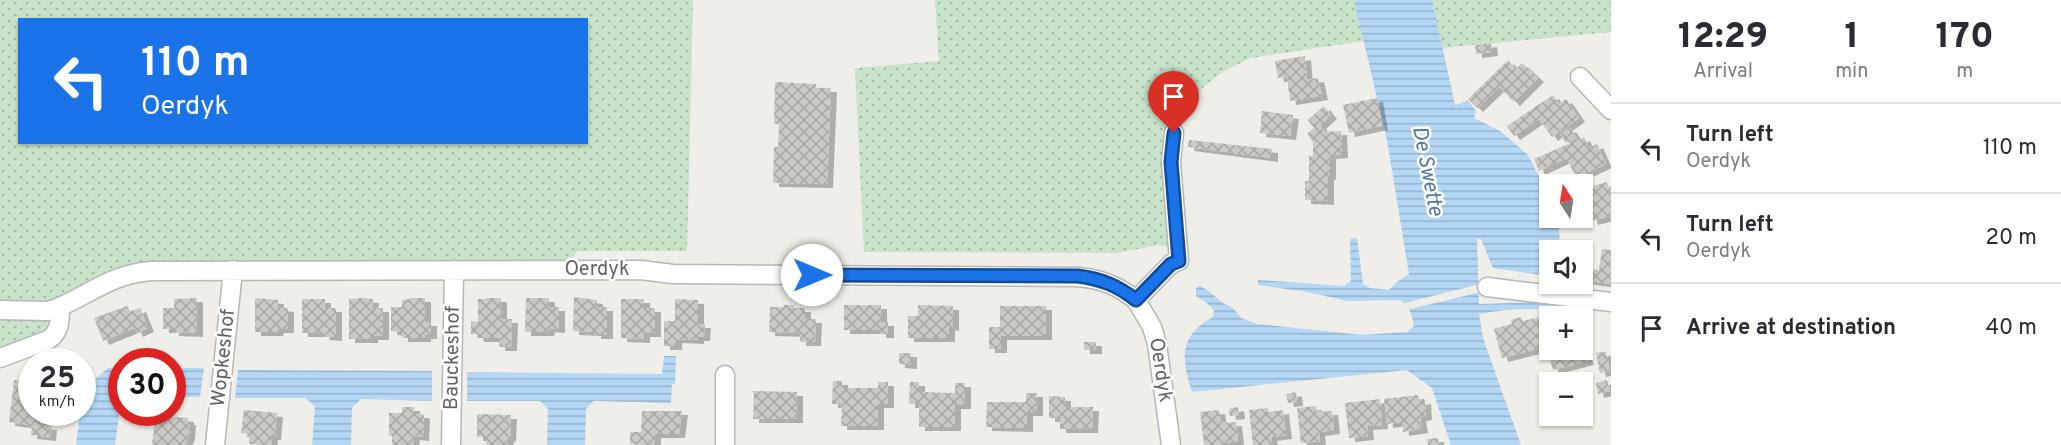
<!DOCTYPE html>
<meta charset="utf-8">
<style>
:root{--surface:#fff;--page:#f2f2f3;--text:#2b2b33;--muted:#7c7c81;--line:#e1e1e2}
body{margin:0;font-family:Overpass,sans-serif;background:var(--page);color:var(--text);height:100vh;display:flex;flex-direction:column;font-size:22px;white-space:nowrap}
*{box-sizing:border-box;margin:0}
p{font-size:20px;color:var(--muted)}
.icon{flex:none;width:33px;height:33px;fill:none;stroke:currentColor;stroke-width:2;stroke-linecap:round;stroke-linejoin:round}
.map{position:relative;flex:1;overflow:hidden}
.panel{display:flex;flex-direction:column;background:var(--surface);width:450px}
.panel>*{flex:none}
.top-card{position:absolute;left:18px;top:18px;width:570px;height:126px;border-radius:0px;box-shadow:0 2px 4px #0004;background:#1a73e8;color:#fff;overflow:hidden}
.needle{width:39px;rotate:348deg}
.buttons{position:absolute;left:1539px;top:174px;display:grid;gap:12px}
.buttons a{display:grid;place-items:center;width:54px;height:54px;border-radius:0px;background:var(--surface);box-shadow:0 2px 4px #0004;font-size:30px}
.speed{position:absolute;left:18px;top:348px;display:flex;gap:12px;font-size:30px;font-weight:700;text-align:center}
.speed>*{display:grid;place-content:center;width:78px;height:78px;border-radius:50%;background:var(--surface);box-shadow:0 2px 4px #0004;line-height:1}
.speed small{font-size:15px;font-weight:400}
.speed .limit{border:9px solid #d22;background:#fff;color:#111}
.pin{position:absolute;display:grid;place-items:center;width:51px;height:51px;color:#fff;margin:-62px -26px;border-radius:50% 50% 50% 0;rotate:-45deg;box-shadow:0 0 6px #0007}
.pin .icon{rotate:45deg}
.me{position:absolute;width:66px;margin:-33px;rotate:90deg;stroke-linejoin:round;filter:drop-shadow(0 0 4px #0008)}
.turn{display:flex;align-items:center;gap:21px;height:126px;padding:0 24px;font-size:27px}
.turn .icon{width:78px;height:78px;stroke-width:2.5}
.turn b{display:block;font-size:42px;line-height:51px}
.eta{display:flex;justify-content:space-evenly;align-items:center;height:102px;text-align:center}
.eta b{font-size:36px;font-weight:800;line-height:42px}
ul{padding:0;list-style:none}
li{display:flex;align-items:center;gap:18px;height:90px;padding:0 24px;border-top:2px solid var(--line)}
li div{flex:1}
li b{display:block;font-size:22px}
li em{font-style:normal}
main{display:flex;flex:1;min-height:0}
.map>svg:first-child{display:block}
.green{fill:url(#green-dots);fill-rule:evenodd}
.water{fill:url(#water-rules)}
.pier{fill:#efeee8}
.building{fill:url(#building-cross-hatch);filter:url(#shadow)}
.lines{fill:none;stroke-linecap:round;stroke-linejoin:round}
.minor-casing{stroke:#b5b7bb;stroke-width:21}
.minor{stroke:#fff;stroke-width:18}
.route-casing{stroke:#114b97;stroke-width:15}
.route{stroke:#1a73e8;stroke-width:10}
.labels{text-anchor:middle;dominant-baseline:central;stroke-width:5;stroke-linejoin:round;paint-order:stroke}
.street-label{font-size:20px;fill:#5f6266;stroke:#fff}
.water-label{font-size:21px;font-style:italic;fill:#5178a6;stroke:#fff}
</style>
<main>
<div class="map">
<svg width="1611" height="445" viewBox="0 0 1611 445">
<defs>
<pattern id="green-dots" width="8" height="8" patternUnits="userSpaceOnUse" patternTransform="scale(1.5)"><rect width="8" height="8" fill="#c8e3c9"/><path d="M2 2h.1M6 6h.1" fill="none" stroke="#a6bba7" stroke-width="1.8" stroke-linecap="round"/></pattern>
<pattern id="water-rules" width="6" height="5" patternUnits="userSpaceOnUse" patternTransform="scale(1.5)"><rect width="6" height="5" fill="#b3d7f5"/><path d="M0 2.5h6" fill="none" stroke="#95b2ca"/></pattern>
<pattern id="building-cross-hatch" width="8" height="8" patternUnits="userSpaceOnUse" patternTransform="scale(1.5)"><rect width="8" height="8" fill="#cbc9c4"/><path d="M0 0l8 8M0 8l8-8" fill="none" stroke="#a8a7a3"/></pattern>
<filter id="shadow"><feDropShadow dx="6" dy="4" stdDeviation="0" flood-color="#0004"/></filter>
</defs>
<rect width="100%" height="100%" fill="#efeee8"/>
<!-- green -->
<path class="green" d="M0,0H693L687,251H577L571,260L563,262L139,263L95,278L52,302L0,303ZM20,20H586V142H20Z
M935,0H1354L1365,41L1250,58L1221,73L1196,93L1167,139L1171,248L1158,245L1118,253L864,252L855,68L939,61Z
M1432,0H1611V32L1442,48Z
M0,317L49,318L45,332L0,347Z"/>
<!-- water -->
<path class="water" d="M1354,0H1432L1455,105L1468,101L1476,111L1474,118L1500,131L1528,155L1549,196L1550,218H1558L1560,243L1559,250H1550L1549,276L1493,268L1481,239H1477L1479,304L1547,302L1573,307L1574,313C1542,307 1511,308 1479,314L1483,338L1521,445H1451L1432,388L1407,370L1192,392C1181,358 1179,336 1213,317L1214,310L1208,304L1196,296V288L1200,286L1207,290L1223,303L1233,308L1241,318L1257,324L1362,335L1407,332L1414,326C1412,315 1410,305 1399,300L1348,301L1302,291L1258,285V280L1344,286L1351,281L1350,239L1357,238L1363,284L1370,288L1389,290L1397,282L1409,274L1387,140Z
M664,356H676L675,384H672L671,403L594,401L586,409L585,445H547L548,409L540,401H467V372L662,374Z
M108,368H121V402L115,445H76L80,413L82,412L83,390Z
M173,368H204L200,397H173Z
M238,370L432,371V401L361,399L352,408L351,445H312L315,406L305,398H235Z"/>
<!-- pier -->
<path class="pier" d="M1480,284L1481,292L1406,310L1401,304Z"/>
<!-- building -->
<path class="building" d="M1491,43L1492,52L1476,54L1475,45Z
M1305,56L1307,80L1318,78L1322,96L1290,101L1287,77L1278,78L1275,61Z
M1508,60L1516,69L1522,63L1538,78L1514,102L1499,87L1477,108L1468,99Z
M775,82L816,84V88H831L827,184L773,183L774,147H778L779,124H774Z
M1553,95L1559,104L1566,99L1579,118L1552,137L1539,119L1514,136L1507,126Z
M1377,98L1382,126L1349,133L1343,105Z
M1324,106L1331,115L1320,125L1325,132L1341,131L1342,154L1330,155V176H1328V201L1305,200V181H1309V156H1313V142L1307,134L1314,128L1308,120Z
M1262,111L1293,115L1290,136L1260,133Z
M1570,128L1577,138L1566,143L1560,134Z
M1584,137L1589,148L1597,144L1606,164L1576,178L1567,158L1539,171L1534,159Z
M1189,140L1272,149V158L1188,147Z
M1607,182L1611,193V216L1592,221L1587,201L1582,202V189Z
M1602,249L1611,250V284L1582,280V268L1599,270Z
M574,297L597,300V307H607V335H595V332L573,331Z
M197,298V333L173,332V329H163V308H174V299Z
M255,298L278,300V307L288,308V329H278L277,332H255Z
M363,298L373,299L372,308H383V336H372V339H349V299Z
M410,298H425V322H431V335H425V338H402V332L391,331V307H402V300L410,299Z
M486,298H501V319H512L511,347H499L500,338H478L477,334H471V321L478,322V299H486Z
M526,298H549V307H559V329L549,328L548,332H525Z
M302,299H325V308H336V337L323,336L324,333H302Z
M621,299H644V308H655V333H644V339L621,338Z
M675,299L698,300V324H705L704,337H698V340L676,339V346H664V321H675Z
M783,305H794V308H805V319H816L815,342H800V333L769,332L770,307H784Z
M844,305H881V322H888V334H880V330H844Z
M918,305L953,306V327L949,326V338H908V316H918Z
M127,306L130,312L140,308L148,328L137,333L135,328L103,341L94,318Z
M1000,306H1046V336H1001V349H989V327H1000Z
M1544,316L1547,325L1550,324V346L1502,358L1494,329L1512,324L1511,320L1521,317L1523,321Z
M1084,342H1096V350H1084Z
M1583,345L1588,361L1553,370L1549,356L1556,354L1554,350H1558L1560,353L1582,350Z
M1606,352L1610,371L1600,373L1596,353Z
M899,353H911V365L899,364Z
M14,380L32,381V412H44L42,425L51,426L50,437L31,435L32,425L9,422Z
M1607,380L1610,391L1598,394L1596,383Z
M833,381H842V388H878V382H888V404H878V426H841L842,404H832Z
M910,382H919V392L955,393V383H965V405H955V427H919V404H909Z
M752,391L797,392V419H753L754,393Z
M1296,392L1297,402L1288,403L1286,394Z
M1026,393H1037V412H1027V428L986,427L987,402H1026Z
M1418,395L1419,401L1425,400L1426,416L1420,417L1422,429L1403,432L1402,422L1387,424L1384,399Z
M1049,396L1065,397V407H1093L1092,429H1060V418H1049Z
M1380,399L1382,425L1367,426L1368,436L1349,438L1345,403Z
M1316,406L1317,412L1332,411L1334,430L1319,432L1320,441L1301,443L1297,408Z
M402,407H414V414H423L424,416L423,437L414,436L413,445H392V436H389V413H402Z
M1238,407L1239,415L1230,416L1229,409Z
M1268,408V412L1283,410L1286,435L1271,437L1272,445H1253L1249,410Z
M244,410L277,413L275,436H272L271,445L249,444L250,434L241,433Z
M1219,410L1221,423L1236,422L1238,441L1223,443V445H1204L1200,412Z
M642,411H682L679,434H655V445L630,444V432H641Z
M146,412H166L165,416L188,418V421H190L189,435L185,445H152L155,416L146,415Z
M477,414L511,415L510,438L508,437L507,445H486V437H477Z
M1438,438L1439,445H1428L1427,439Z"/>
<g class="lines">
<defs>
<path id="minor" d="M1580,77L1611,110
M1487,287L1611,302
M1136,300L1152,327L1157,344L1171,445
M0,310L47,311L55,309C89,295 111,274 151,271L641,270L673,274L1078,277C1102,279 1118,286 1136,300L1171,264L1179,261L1171,162L1174,133
M0,358L48,340C60,332 60,321 60,307
M215,445L233,270
M451,445L454,270
M725,445V375"/>
</defs>
<!-- minor casing -->
<use href="#minor" class="minor-casing"/>
<!-- minor -->
<use href="#minor" class="minor"/>
</g>
<g class="lines">
<defs>
<path id="route" d="M812,275L1078,276C1102,279 1118,286 1136,300L1171,264L1179,261L1171,162L1174,133"/>
</defs>
<!-- route casing -->
<use href="#route" class="route-casing"/>
<!-- route -->
<use href="#route" class="route"/>
</g>
<g class="labels">
<!-- street labels -->
<g class="street-label">
<text x="597" y="270">Oerdyk</text>
<text transform="translate(224 358) rotate(-84)">Wopkeshof</text>
<text transform="translate(453 358) rotate(-89)">Bauckeshof</text>
<text transform="translate(1160 370) rotate(81)">Oerdyk</text>
</g>
<!-- water labels -->
<g class="water-label">
<text transform="translate(1427 171) rotate(79)">De Swette</text>
</g>
</g>
</svg>
<div class="buttons">
<a><svg class="needle" viewBox="-14 -14 28 28"><path d="M0-13l5 13h-10z" fill="#e53935"/><path d="M0 13l5-13h-10z" fill="#7c7c81"/></svg></a>
<a><svg class="icon" aria-label="sound" viewBox="0 0 24 24"><path d="M4 9h4l5-4v14l-5-4H4zM17 9q2 3 0 6"/></svg></a>
<a>+</a>
<a>−</a>
</div>
<div class="speed"><div>25<small>km/h</small></div><div class="limit">30</div></div>
<div class="pin" style="left:1174px;top:133px;background:#d93025"><svg class="icon" aria-label="arrive" viewBox="0 0 24 24"><path d="M6 21V4h12l-3 4 3 4H6"/></svg></div>
<svg class="me" style="left:812px;top:275px" viewBox="-20 -20 40 40"><circle r="19" fill="#fff"/><path d="M0-13L10 11 0 6-10 11z" fill="#1a73e8"/></svg>
<div class="top-card">
<div class="turn"><svg class="icon" aria-label="left" viewBox="0 0 24 24"><path d="M17 20v-9H6M10 6l-5 5 5 5"/></svg><div><b>110 m</b>Oerdyk</div></div>
</div>
</div>
<section class="panel">
<div class="eta">
<div><b>12:29</b><p>Arrival</p></div>
<div><b>1</b><p>min</p></div>
<div><b>170</b><p>m</p></div>
</div>
<ul>
<li><svg class="icon" aria-label="left" viewBox="0 0 24 24"><path d="M17 20v-9H6M10 6l-5 5 5 5"/></svg><div><b>Turn left</b><p>Oerdyk</p></div><em>110 m</em></li>
<li><svg class="icon" aria-label="left" viewBox="0 0 24 24"><path d="M17 20v-9H6M10 6l-5 5 5 5"/></svg><div><b>Turn left</b><p>Oerdyk</p></div><em>20 m</em></li>
<li><svg class="icon" aria-label="arrive" viewBox="0 0 24 24"><path d="M6 21V4h12l-3 4 3 4H6"/></svg><div><b>Arrive at destination</b></div><em>40 m</em></li>
</ul>
</section>
</main>
